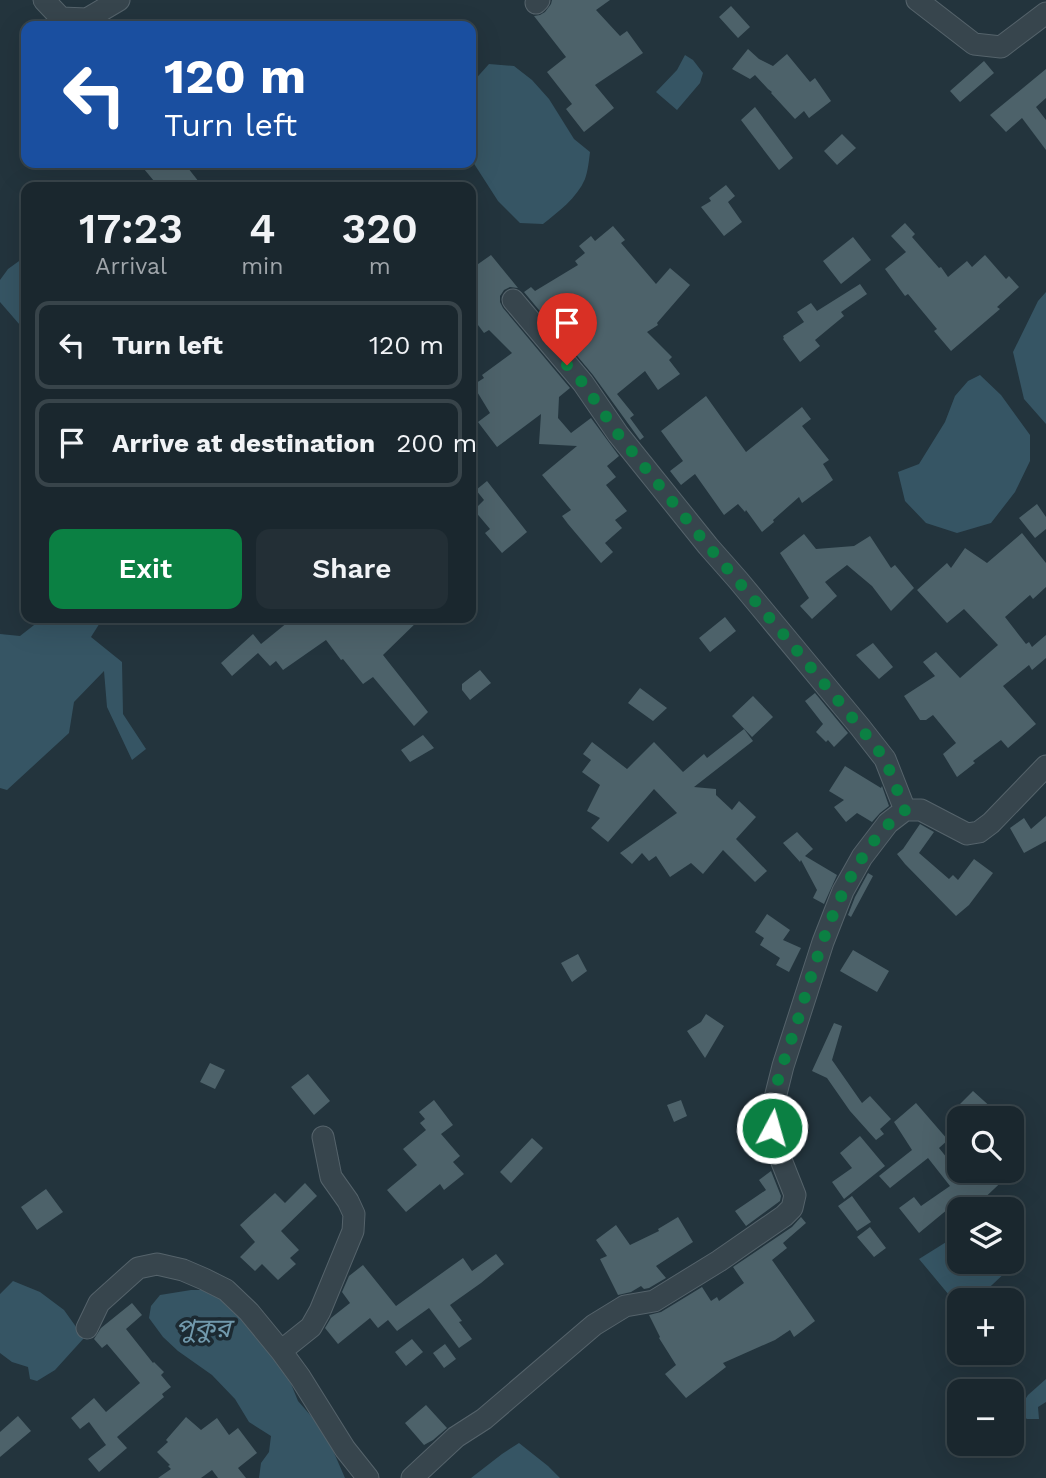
<!DOCTYPE html>
<meta charset="utf-8">
<style>
:root{--surface:#1a272e;--page:#232f36;--text:#f1f3f6;--muted:#9fa5aa;--line:#38444a;--accent:#0b8043}
body{margin:0;font-family:"Work Sans","Noto Sans Bengali",sans-serif;background:var(--page);color:var(--text);height:100vh;display:flex;flex-direction:column;font-size:26px;white-space:nowrap}
*{box-sizing:border-box;margin:0}
p{font-size:23px;color:var(--muted)}
.icon{flex:none;width:38px;height:38px;fill:none;stroke:currentColor;stroke-width:2;stroke-linecap:round;stroke-linejoin:round}
.map{position:relative;flex:1;overflow:hidden}
.sheet{position:absolute;left:21px;top:182px;width:455px;height:441px;display:flex;flex-direction:column;background:var(--surface);border-radius:14px;box-shadow:0 7px 28px #0002,0 0 0 2px var(--line)}
.sheet>*{flex:none}
.guide{position:absolute;left:21px;top:21px;width:455px;height:147px;border-radius:14px;box-shadow:0 7px 28px #0002,0 0 0 2px var(--line);background:#1a4fa0;color:#fff;overflow:hidden}
.tools{position:absolute;left:947px;top:1106px;display:grid;gap:14px}
.tools a{display:grid;place-items:center;width:77px;height:77px;border-radius:14px;background:var(--surface);box-shadow:0 7px 28px #0002,0 0 0 2px var(--line);font-size:35px}
.pin{position:absolute;display:grid;place-items:center;width:60px;height:60px;color:#fff;margin:-72px -30px;border-radius:50% 50% 50% 0;rotate:-45deg;box-shadow:0 0 7px #0007}
.pin .icon{rotate:45deg}
.me{position:absolute;width:77px;margin:-38px;rotate:6deg;stroke-linejoin:round;filter:drop-shadow(0 0 5px #0008)}
.turn{display:flex;align-items:center;gap:24px;height:147px;padding:0 28px;font-size:32px}
.turn .icon{width:91px;height:91px;stroke-width:2.5}
.turn b{display:block;font-size:49px;line-height:60px}
.eta{display:flex;justify-content:space-evenly;align-items:center;height:119px;text-align:center}
.eta b{font-size:42px;font-weight:600;line-height:49px}
.cta{display:flex;gap:14px;margin-top:auto;padding:14px 28px}
.cta a{flex:1;height:80px;border-radius:14px;background:var(--accent);color:#fff;font-size:28px;font-weight:600;line-height:80px;text-align:center}
.cta a+a{background:var(--page);color:var(--text)}
ul{padding:0;list-style:none}
li{display:flex;align-items:center;gap:21px;height:88px;margin:0 14px 10px;padding:0 14px;border:4px solid var(--line);border-radius:14px}
li div{flex:1}
li b{display:block;font-size:26px}
li em{font-style:normal}
.map>svg:first-child{display:block}
.water{fill:#365564}
.building{fill:#4d626a}
.lines{fill:none;stroke-linecap:round;stroke-linejoin:round}
.minor-casing{stroke:#55636b;stroke-width:23}
.minor{stroke:#37454d;stroke-width:21}
.route{stroke:#0b8043;stroke-width:12;stroke-dasharray:0 21.6}
.labels{text-anchor:middle;dominant-baseline:central;stroke-width:7;stroke-linejoin:round;paint-order:stroke}
.water-label{font-size:26px;font-style:italic;fill:#7199ac;stroke:#1c2a32}
</style>
<div class="map">
<svg width="1046" height="1478" viewBox="0 0 1046 1478">
<rect width="100%" height="100%" fill="#23343d"/>
<!-- water -->
<path class="water" d="M685,55L693,60L703,73L700,83L677,110L656,92L677,70Z
M489,64L514,66L532,80L549,99L574,139L590,152C589,160 588,171 585,179C577,198 558,212 543,224L520,223L498,201L471,159V84Z
M26,256V332L0,302V280L8,269Z
M1046,292V424L1024,399L1013,352L1038,301Z
M980,375L1001,395L1030,435V461L1015,492L991,523L957,533L926,523L905,501L898,472L919,464L945,422L955,396L968,381Z
M43,618H103L91,637L122,662L123,714L146,749L132,760L107,707L104,671L74,702L69,733L7,790L0,788V634L20,636Z
M959,1234V1262H1005L1009,1269L976,1300H959V1307L919,1259Z
M13,1281L40,1292L64,1310L84,1338L55,1370L37,1381L30,1379L28,1367L12,1362L0,1353V1294Z
M191,1290H208L236,1309L285,1369L298,1401L325,1432L345,1478H259L261,1463L269,1452L271,1436L249,1422L235,1399L212,1375L178,1351L163,1337L149,1318L151,1306L160,1295Z
M1046,1379V1402L1038,1407L1039,1419H1027L1017,1412L1028,1395Z
M519,1443L548,1466L560,1478H471L502,1454Z"/>
<!-- building -->
<path class="building" d="M552,0H610L596,10L620,36L627,31L643,53L595,85L614,108L584,132L566,109L572,104L547,72L566,57L534,16L540,15L545,12L551,4Z
M731,6L750,27L738,38L719,17Z
M748,49L759,59L773,66L787,54L810,82L815,78L831,101L809,118L804,111L795,119L771,93L772,92L768,89L755,75L750,79L732,69Z
M984,61L994,73L960,102L950,91Z
M1046,69V98L1036,107L1046,120V150L1022,118L1006,132L990,115Z
M755,107L793,158L779,170L741,120Z
M842,134L856,148L837,165L824,151Z
M139,163H184L203,187H159Z
M726,185L735,196L728,202L742,222L724,236L701,207L711,201L709,198Z
M905,223L915,234L912,237L939,268L941,267L948,277L967,261L972,267L985,255L1006,279L1009,276L1019,287L997,307L1000,309L951,351L934,331L937,329L908,294L905,296L885,269L906,252L891,236Z
M613,226L625,240L621,243L656,284L670,268L690,285L657,323L658,325L647,332L672,357L669,360L680,374L658,390L645,371L617,394L634,415L630,418L644,437L640,440L593,375L524,292L531,287L535,291L578,265L575,261L585,253L579,246L591,236L595,241Z
M853,237L871,260L841,284L823,261Z
M491,255L518,288L510,287L504,290L500,296V302L503,308L570,388L559,397L558,418L571,433L591,418L619,456L607,466L616,477L606,485L627,511L615,520L622,528L605,543L613,552L601,563L568,524L562,516L571,510L542,475L577,446L539,444L541,414L497,447L478,422L490,413L473,385L484,378L482,375L512,353L489,330L484,333L478,325L471,331V269Z
M860,284L867,294L841,312L844,316L815,340L820,346L800,362L783,339L784,338L783,336L804,322L797,312L811,303L817,311Z
M706,396L746,452L802,407L811,419L802,426L829,460L823,464L833,480L802,503L799,497L773,520L774,522L762,532L746,510L745,512L738,504L724,515L695,474L681,485L670,471L683,461L661,431Z
M487,481L527,532L502,553L485,533L490,529L474,510L484,500L476,490Z
M1037,504L1046,517V529L1035,538L1019,518Z
M1022,533L1046,563V587L1033,599L1030,595L1005,617L1026,644L1029,642L1032,647L1046,635V658L1032,670L1029,665L1003,686L1036,724L1008,748L1001,740L973,761L975,763L957,777L943,754L956,743L933,715L926,720H920L904,696L935,676L923,662L936,652L960,678L998,645L964,609L947,623L917,590L947,563L951,568L965,548L987,563Z
M804,534L816,549L854,546L870,536L891,568L895,565L914,588L891,611L872,586L847,565L825,582L837,596L812,619L800,606L809,598L780,553Z
M725,617L736,631L710,652L699,638Z
M293,618H421L383,655L428,712L414,726L373,677L363,684L343,659L341,660L326,640L283,670L276,661L270,666L258,653L232,676L221,663L253,634L261,644Z
M873,643L893,667L879,679L856,655Z
M480,670L491,683L470,700L462,690V684Z
M640,688L667,708L653,721L628,703Z
M815,693L848,733L834,747L828,740L826,742L816,732L823,724L805,701Z
M753,696L773,717L752,737L732,716Z
M744,729L753,741L694,787L716,789V795L732,810L739,801L756,817L736,839L767,871L755,882L723,850L703,874L691,863L670,877L656,856L649,861L642,853L632,864L620,853L677,813L654,789L608,842L591,828L600,818L587,811L600,785L582,772L591,760L583,754L592,742L627,769L654,742L683,772L704,754L707,758Z
M423,735L434,748L410,762L401,750Z
M845,766L881,788L882,786L889,806L880,813L872,822L857,813L846,822L834,807L844,800L829,791Z
M1046,816V841L1024,853L1010,828L1024,818L1031,829Z
M920,824L934,832L919,853L949,879L953,875L958,880L974,859L993,873L969,905L956,916L905,864L897,854L903,849Z
M797,832L813,849L805,856L837,875L824,904L813,898L817,890L801,860L800,862L783,843Z
M868,873L873,876L851,917L848,915L855,897Z
M767,914L790,930L783,940L801,948L789,972L776,965L780,958L760,945L764,938L755,932Z
M853,950L889,971L877,992L840,971Z
M578,954L587,971L572,982L561,963Z
M706,1014L724,1026L705,1058L687,1031L701,1022Z
M834,1023L842,1026L832,1060L862,1103L870,1096L891,1119L880,1129L884,1134L876,1140L850,1111L827,1078L812,1071Z
M210,1063L225,1070L215,1089L200,1082Z
M308,1074L330,1101L314,1115L291,1087Z
M973,1091L994,1110L986,1118H958L967,1110L960,1104Z
M434,1100L453,1125L441,1134L460,1156L453,1162L464,1174L444,1190L440,1184L406,1212L387,1190L417,1165L403,1149L426,1130L420,1123L425,1119L419,1112Z
M681,1100L687,1116L674,1122L667,1105Z
M916,1103L948,1140L939,1148L964,1179L975,1171H1013L975,1207L972,1202L951,1214L948,1209L919,1233L899,1208L914,1197L921,1206L950,1186L928,1158L890,1188L879,1176L912,1150L894,1122Z
M860,1136L885,1166L844,1199L832,1182L852,1168L840,1153Z
M532,1138L543,1148L511,1183L500,1172Z
M771,1171L781,1196L780,1201L746,1226L735,1211L766,1190L759,1180Z
M305,1183L317,1196L281,1231L299,1250L290,1258L296,1264L278,1280L262,1264L255,1271L240,1257L255,1242L240,1225L275,1193L285,1203Z
M46,1189L63,1212L37,1230L21,1207Z
M852,1196L871,1222L857,1231L838,1206Z
M678,1217L693,1242L656,1266L666,1278L649,1288L644,1289L641,1286L631,1292L618,1295L600,1259L607,1256L596,1240L616,1225L630,1245L659,1231L658,1229Z
M801,1217L806,1223L783,1243L787,1248L772,1260L815,1321L794,1337L790,1330L775,1340L723,1363L726,1367L686,1398L665,1374L676,1365L659,1338L660,1337L649,1315L661,1312L702,1287L711,1301L717,1297L719,1301L744,1283L733,1267L792,1227Z
M870,1227L886,1248L874,1257L857,1237Z
M496,1254L504,1264L481,1283L450,1305L462,1321L459,1322L472,1339L459,1348L429,1308L397,1331L388,1320L378,1328L370,1318L338,1344L325,1328L331,1318L350,1303L342,1292L349,1276L363,1265L396,1306L463,1258L472,1271Z
M132,1303L142,1315L126,1329L153,1363L154,1362L164,1372L161,1375L171,1387L162,1394L164,1397L117,1437L127,1448L99,1472L88,1459L106,1445L89,1422L80,1429L71,1418L94,1398L106,1412L140,1383L107,1344L102,1348L94,1339L101,1328Z
M412,1339L423,1352L406,1366L395,1352Z
M445,1344L456,1359L444,1368L433,1353Z
M426,1405L447,1428L433,1440L424,1445L405,1423Z
M18,1416L31,1431L0,1457V1432Z
M186,1417L201,1430L217,1418L229,1435L238,1428L257,1453L238,1468L246,1478H218L212,1470L201,1478H158L171,1469L168,1466L170,1465L157,1452L168,1442L166,1440Z"/>
<g class="lines">
<defs>
<path id="minor" d="M44,0L61,18L87,19L119,0
M917,0L974,44L1001,47L1046,13
M536,3L539,0
M513,300L583,383L618,434L708,546L738,580L860,727L885,759L905,810
M87,1328L99,1303L138,1268L157,1264L183,1270L204,1279L226,1290L249,1312L281,1351L300,1377L345,1449L368,1478
M281,1351L311,1327L320,1311L353,1231L354,1214L348,1201L331,1177L323,1137
M412,1478L456,1437L484,1419L594,1325L625,1306L654,1301L719,1261L784,1216L792,1208L795,1195L774,1142L771,1114L783,1066L823,942L843,891L862,857L888,823L905,810H921L967,834L979,832L991,823L1046,766"/>
</defs>
<!-- minor casing -->
<use href="#minor" class="minor-casing"/>
<!-- minor -->
<use href="#minor" class="minor"/>
</g>
<g class="lines">
<!-- route -->
<path class="route" d="M567,365L583,383L618,434L708,546L784,635L860,727L885,759L905,810C888,823 874,839 862,858C829,910 813,971 795,1029C785,1058 769,1097 772,1128"/>
</g>
<g class="labels">
<!-- water labels -->
<g class="water-label">
<text x="203" y="1328">পুকুর</text>
</g>
</g>
</svg>
<div class="tools">
<a><svg class="icon" aria-label="search" viewBox="0 0 24 24"><circle cx="10" cy="10" r="6"/><path d="M15 15l6 6"/></svg></a>
<a><svg class="icon" aria-label="layers" viewBox="0 0 24 24"><path d="M12 4l9 5-9 5-9-5zM3 14l9 5 9-5"/></svg></a>
<a>+</a>
<a>−</a>
</div>
<div class="pin" style="left:567px;top:365px;background:#d93025"><svg class="icon" aria-label="arrive" viewBox="0 0 24 24"><path d="M6 21V4h12l-3 4 3 4H6"/></svg></div>
<svg class="me" style="left:772px;top:1128px" viewBox="-20 -20 40 40"><circle r="17" fill="#0b8043" stroke="#fff" stroke-width="3"/><path d="M0-11L8 9 0 5-8 9z" fill="#fff"/></svg>
<div class="guide">
<div class="turn"><svg class="icon" aria-label="left" viewBox="0 0 24 24"><path d="M17 20v-9H6M10 6l-5 5 5 5"/></svg><div><b>120 m</b>Turn left</div></div>
</div>
<section class="sheet">
<div class="eta">
<div><b>17:23</b><p>Arrival</p></div>
<div><b>4</b><p>min</p></div>
<div><b>320</b><p>m</p></div>
</div>
<ul>
<li><svg class="icon" aria-label="left" viewBox="0 0 24 24"><path d="M17 20v-9H6M10 6l-5 5 5 5"/></svg><div><b>Turn left</b></div><em>120 m</em></li>
<li><svg class="icon" aria-label="arrive" viewBox="0 0 24 24"><path d="M6 21V4h12l-3 4 3 4H6"/></svg><div><b>Arrive at destination</b></div><em>200 m</em></li>
</ul>
<div class="cta"><a>Exit</a><a>Share</a></div>
</section>
</div>
